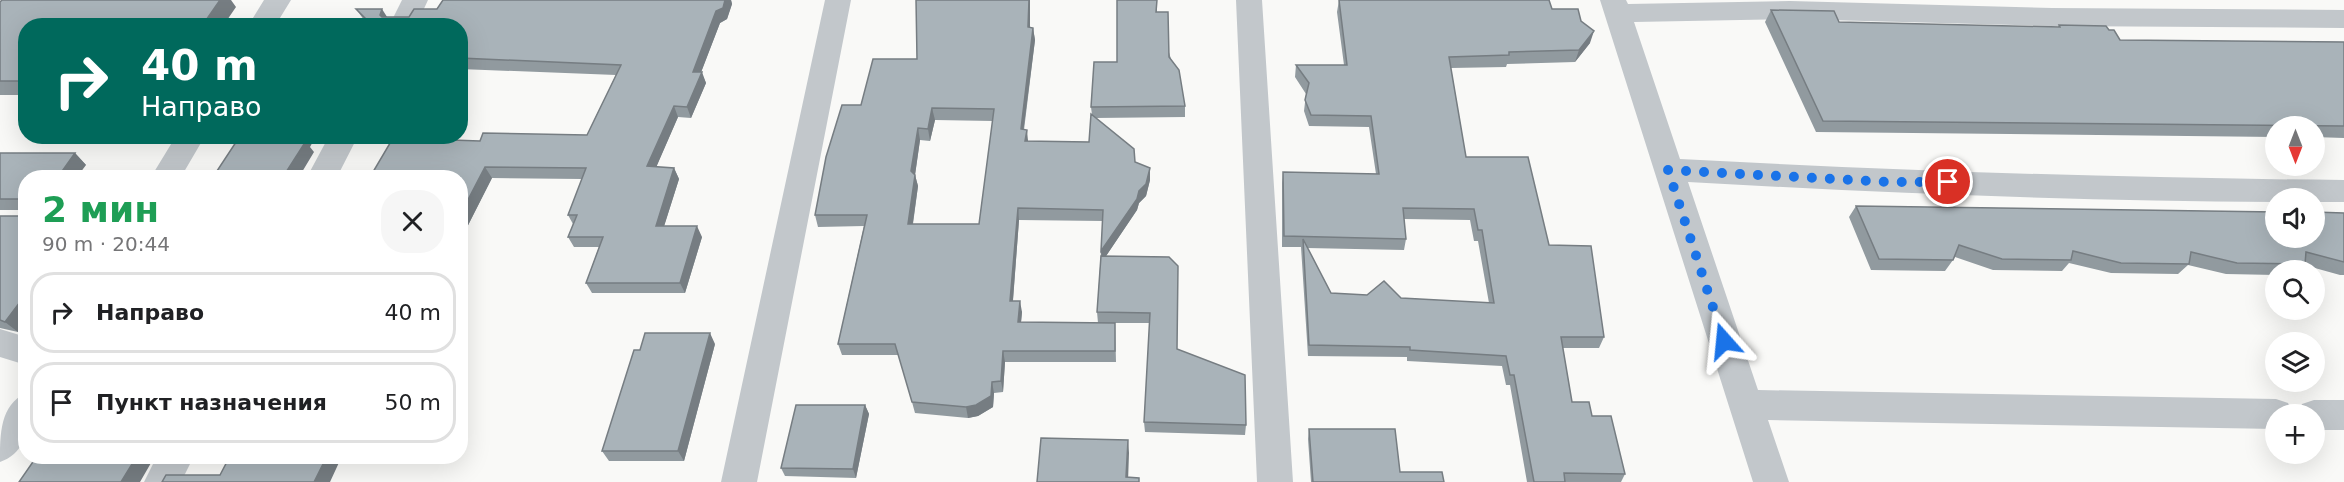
<!DOCTYPE html>
<html lang="ru">
<meta charset="utf-8">
<style>
:root{--surface:#fff;--page:#f6f6f6;--text:#202124;--muted:#757577;--line:#e0e0e0}
body{margin:0;font-family:"DejaVu Sans",sans-serif;background:var(--page);color:var(--text);height:100vh;display:flex;flex-direction:column;font-size:22px;white-space:nowrap}
*{box-sizing:border-box;margin:0}
p{font-size:20px;color:var(--muted)}
.icon{flex:none;width:33px;height:33px;fill:none;stroke:currentColor;stroke-width:2;stroke-linecap:round;stroke-linejoin:round}
.map{position:relative;flex:1;overflow:hidden}
.sheet{position:absolute;left:18px;top:170px;width:450px;height:294px;display:flex;flex-direction:column;background:var(--surface);border-radius:24px;box-shadow:0 6px 24px #0002}
.sheet>*{flex:none}
.banner{position:absolute;left:18px;top:18px;width:450px;height:126px;border-radius:24px;box-shadow:0 6px 24px #0002;background:#00695c;color:#fff;overflow:hidden}
.needle{width:39px;rotate:180deg}
.buttons{position:absolute;left:2265px;top:116px;display:grid;gap:12px}
.buttons a{display:grid;place-items:center;width:60px;height:60px;border-radius:50%;background:var(--surface);box-shadow:0 6px 24px #0002;font-size:30px}
.pin{position:absolute;display:grid;place-items:center;width:51px;height:51px;color:#fff;margin:-26px;border:3px solid #fff;border-radius:50%;box-shadow:0 2px 6px #0007}
.me{position:absolute;width:66px;margin:-33px;rotate:342deg;stroke-linejoin:round;filter:drop-shadow(0 0 4px #0008)}
.turn{display:flex;align-items:center;gap:21px;height:126px;padding:0 24px;font-size:27px}
.turn .icon{width:78px;height:78px;stroke-width:2.5}
.turn b{display:block;font-size:42px;line-height:51px}
.round{display:grid;place-items:center;flex:none;width:63px;height:63px;border-radius:24px;background:var(--page)}
.headline{display:flex;align-items:center;justify-content:space-between;height:102px;padding:0 24px}
h1{font-size:36px;font-weight:700;line-height:45px;color:#1e9e55}
ul{padding:0;list-style:none}
li{display:flex;align-items:center;gap:18px;height:81px;margin:0 12px 9px;padding:0 12px;border:3px solid var(--line);border-radius:24px}
li div{flex:1}
li b{display:block;font-size:22px}
li em{font-style:normal}
.map>svg:first-child{display:block}
.lines{fill:none;stroke-linecap:round;stroke-linejoin:round}
.minor{fill:#c2c7cb;fill-rule:evenodd}
.wall{fill:#919a9f;fill-rule:evenodd}
.shaded-wall{fill:#767d82}
.building{fill:#a9b3b9;stroke:#767d82;stroke-width:1.5;fill-rule:evenodd}
.route{stroke:#1a73e8;stroke-width:10;stroke-dasharray:0 18}
</style>
<div class="map">
<svg width="2344" height="482" viewBox="0 0 2344 482">
<rect width="100%" height="100%" fill="#f9f9f7"/>
<g class="lines">
<!-- minor -->
<path class="minor" d="M264,0H291L275,26H248Z
M402,0H428L416,26H389Z
M825,0H851L757,482H721Z
M1236,0H1262L1293,482H1257Z
M1600,0H1626L1628,4L1790,1L2052,8L2344,10V28L2052,26L1790,19L1634,22L1680,159C1902,171 2122,178 2344,180V202H2314V198H2276V202C2079,201 1884,193 1688,182L1758,390L2276,399L2288,403L2293,414H2276V429L1768,420L1789,482H1753Z
M176,136H205L181,177H151Z
M329,136H358L337,177H307Z
M0,329L26,337V365L0,357Z
M26,393C26,422 32,450 0,462C0,434 0,405 26,393Z
M2314,400H2344V430H2314V414H2297L2302,404Z
M157,456H194L181,482H144Z"/>
</g>
<!-- wall -->
<path class="wall" d="M443,0H731L732,4L727,19L720,23L701,72L706,83L691,118L678,117L656,167L674,168L679,179L664,226L702,237L685,293H592L586,283L599,247H574L568,237L573,224L568,215L582,179L492,178L460,241V177L480,141L587,135L616,75L460,69V26H369L364,20L356,9L387,17H409L437,9Z
M916,0H1030V27L1033,28L1035,40L1024,130L1028,141L1089,142L1092,115L1091,107L1117,62L1157,0V12L1185,106V117L1095,118L1150,180L1146,196L1139,203L1137,210L1106,256L1169,257L1177,349L1246,425L1245,435L1145,432L1144,422L1150,323H1098L1097,312L1103,221L1019,220L1013,301L1022,312L1021,322L1115,323L1116,362H1005L1003,392L994,393L993,407L978,416L968,418L915,413L899,355H842L838,344L864,226L818,227L815,215L861,105L917,59ZM935,120L993,121L979,224H913L918,186L915,175L920,140L930,141Z
M1339,0L1552,9L1581,21L1590,43L1575,62L1507,64L1506,67L1451,68L1466,157L1549,245L1604,337L1599,348H1563L1572,402L1592,416L1625,474L1621,482H1527L1510,385H1506L1502,366L1407,361V357L1308,356L1301,247H1282V183L1283,172L1376,174L1369,127L1309,126L1304,111L1306,94L1295,77L1296,65H1344L1337,12ZM1404,219L1470,220L1474,241H1478L1489,303L1401,298L1331,293L1307,248L1404,250L1406,239Z
M0,2L236,7L26,26V95H0Z
M1771,10L1839,22L2058,27L2059,25L2109,30L2120,40L2344,42V138L2314,137V126H2276V137L1816,132L1765,22Z
M0,153H75L86,165L26,177V210H0Z
M1856,206L2344,213V275H2340L2304,265L2298,270H2276V275L2226,274L2188,265L2178,274L2111,273L2069,263L2062,271L1993,270L1955,257L1953,260L1945,271L1871,270L1849,217Z
M0,216H26V322L18,332L0,328Z
M715,344L684,461H609L602,451Z
M865,405L869,414L856,478L785,476L781,468Z
M1309,429L1400,472L1444,482H1311L1308,439Z"/>
<!-- shaded-wall -->
<path class="shaded-wall" d="M220,0H231L236,7L223,26H202Z
M725,0H731L732,4L727,19L720,23L697,83L693,72L716,11Z
M1029,0H1030V39L1028,27Z
M382,9L389,20L387,26L380,15Z
M1033,28L1035,40L1022,141L1021,129Z
M1594,31L1590,43L1575,62L1579,50Z
M702,72L706,83L691,118L687,107Z
M674,106L678,117L652,177L647,166Z
M932,108L935,120L930,141L928,129Z
M918,128L920,140L915,175L918,186L911,236L908,224L911,171Z
M1027,130L1028,141H1025Z
M301,136H316L310,147L314,152L299,177H283Z
M75,153L86,165L77,177H58Z
M485,167L492,178L460,241V215Z
M674,168L679,179L661,236L656,226Z
M1150,168V180L1146,196L1139,203L1137,210L1102,262L1101,251Z
M1018,208L1019,220L1012,312L1010,301Z
M697,226L702,237L685,293L680,283Z
M26,294V322L18,332L5,322Z
M1020,301L1022,312L1020,333L1018,322Z
M710,333L715,344L684,461L678,451Z
M1003,351L1005,362L1003,392L1001,381Z
M992,382L994,393L993,407L978,416L968,418L966,407Z
M865,405L869,414L856,478L853,469Z
M1128,440L1129,453L1128,482L1126,477Z
M137,456H155L140,482H121Z
M327,456H342L330,482H314Z"/>
<!-- building -->
<path class="building" d="M2,0H220L202,26H26V81H0V2Z
M443,0H725L723,8L716,11L693,72H702L687,107L674,106L647,166L674,168L656,226H697L680,283H586L603,237H568L577,215H568L586,168L485,167L460,215V177H370L393,138L480,141L483,133L587,135L621,65L460,58V26H373L356,9H382L380,15L382,17H409L414,9H437Z
M916,0H1029L1028,27L1033,28L1021,129L1027,130L1025,141L1089,142L1091,114L1134,149L1135,162L1150,168L1146,184L1139,191L1137,199L1101,251L1103,210L1018,208L1010,301H1020L1018,322L1115,323V351H1003L1001,381L992,382L991,396L976,405L966,407L912,402L895,344H838L867,215H815L826,157L842,105H861L873,59H917ZM932,108L994,109L979,224H908L915,175L911,171L918,128L928,129Z
M1117,0H1157L1156,12H1168L1169,57L1179,70L1185,106L1091,107L1094,62H1117Z
M1339,0H1549L1552,9H1578L1581,21L1594,31L1579,50L1509,52V55L1449,57L1466,157H1528L1549,245L1591,246L1604,337H1561L1572,402H1589L1592,416H1611L1625,474L1564,473L1565,482H1534L1514,375H1510L1506,356L1410,350V347L1309,345L1303,239L1331,293L1367,295L1384,281L1401,298L1494,303L1482,230H1478L1474,209L1403,208L1406,239L1284,236L1283,172L1379,174L1371,116L1311,115L1305,100L1309,83L1296,65H1347Z
M1771,10L1834,11L1839,22L2060,27L2059,25L2106,26L2109,30H2114L2120,40L2344,42V126L1823,121Z
M240,136H301L299,140L306,141L283,177H213Z
M0,153H75L58,177H26V199H0Z
M1856,206L2276,212V237H2314V212L2344,213V262L2306,252L2305,264L2237,263L2191,252L2189,264L2121,263L2073,251L2071,260L2002,259L1959,245L1953,260L1879,259Z
M0,216H26V294L5,322L0,320Z
M1101,256L1169,257L1178,266L1177,349L1245,375L1246,425L1144,422L1150,313L1097,312Z
M645,333H710L678,451H602L634,350H640Z
M796,405H865L853,469L781,468Z
M1309,429H1395L1400,472H1442L1444,482H1313Z
M1041,438L1128,440L1126,477L1139,478V482H1037Z
M37,456H137L121,482H19Z
M230,456H327L314,482H162L166,475H220Z"/>
<g class="lines">
<!-- route -->
<path class="route" d="M1724,341L1668,170L1889,182H1948"/>
</g>
</svg>
<div class="buttons">
<a><svg class="needle" viewBox="-14 -14 28 28"><path d="M0-13l5 13h-10z" fill="#e53935"/><path d="M0 13l5-13h-10z" fill="#757577"/></svg></a>
<a><svg class="icon" aria-label="sound" viewBox="0 0 24 24"><path d="M4 9h4l5-4v14l-5-4H4zM17 9q2 3 0 6"/></svg></a>
<a><svg class="icon" aria-label="search" viewBox="0 0 24 24"><circle cx="10" cy="10" r="6"/><path d="M15 15l6 6"/></svg></a>
<a><svg class="icon" aria-label="layers" viewBox="0 0 24 24"><path d="M12 4l9 5-9 5-9-5zM3 14l9 5 9-5"/></svg></a>
<a>+</a>
</div>
<div class="pin" style="left:1948px;top:182px;background:#d93025"><svg class="icon" aria-label="arrive" viewBox="0 0 24 24"><path d="M6 21V4h12l-3 4 3 4H6"/></svg></div>
<svg class="me" style="left:1724px;top:341px" viewBox="-20 -20 40 40"><path d="M0-17L14 15 0 8-14 15z" fill="#1a73e8" stroke="#fff" stroke-width="4"/></svg>
<div class="banner">
<div class="turn"><svg class="icon" aria-label="right" viewBox="0 0 24 24"><path d="M7 20v-9h11M14 6l5 5-5 5"/></svg><div><b>40 m</b>Направо</div></div>
</div>
<section class="sheet">
<div class="headline"><div><h1>2 мин</h1><p>90 m · 20:44</p></div><a class="round"><svg class="icon" aria-label="close" viewBox="0 0 24 24"><path d="M6 6l12 12M18 6L6 18"/></svg></a></div>
<ul>
<li><svg class="icon" aria-label="right" viewBox="0 0 24 24"><path d="M7 20v-9h11M14 6l5 5-5 5"/></svg><div><b>Направо</b></div><em>40 m</em></li>
<li><svg class="icon" aria-label="arrive" viewBox="0 0 24 24"><path d="M6 21V4h12l-3 4 3 4H6"/></svg><div><b>Пункт назначения</b></div><em>50 m</em></li>
</ul>
</section>
</div>
